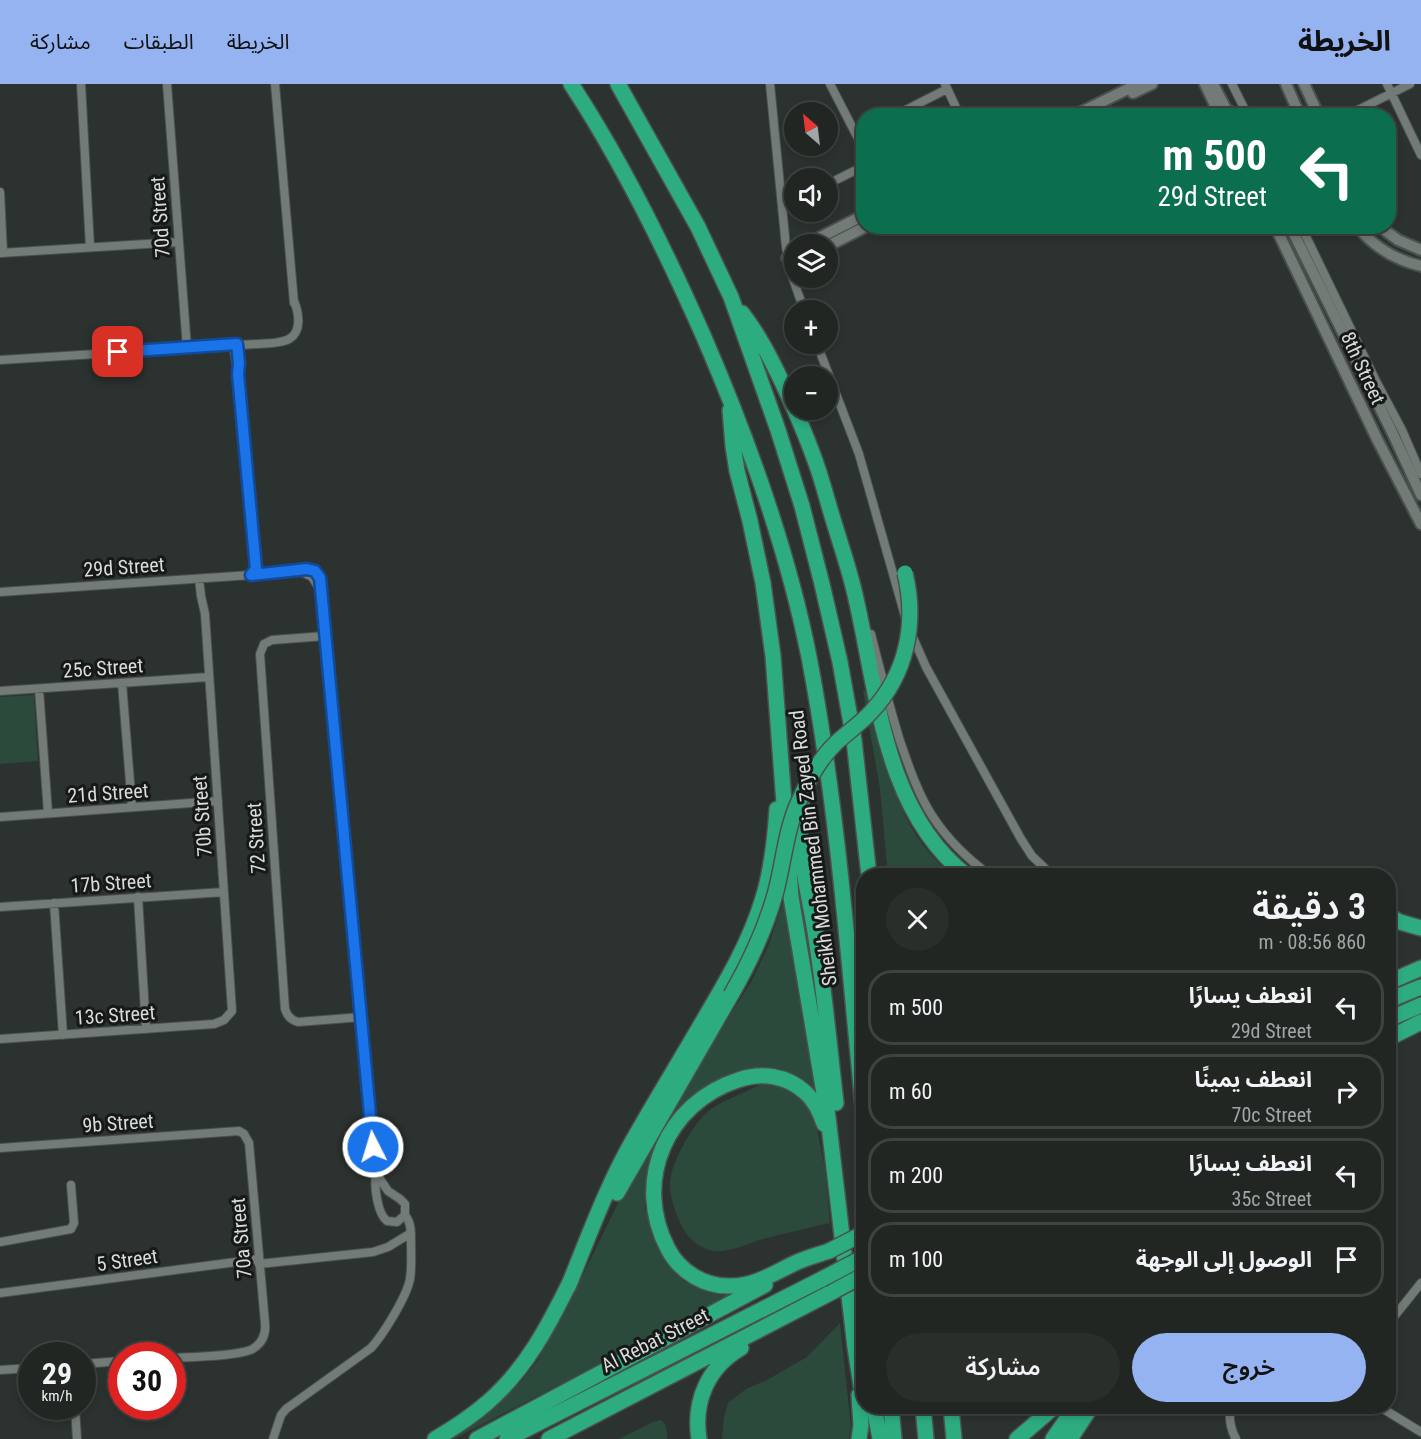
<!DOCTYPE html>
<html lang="ar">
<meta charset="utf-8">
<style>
:root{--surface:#212623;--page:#292e2b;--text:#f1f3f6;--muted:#a2a5a6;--line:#3e4341;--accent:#95b2f1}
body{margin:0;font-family:"Roboto Condensed","Noto Sans Arabic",sans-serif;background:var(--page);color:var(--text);direction:rtl;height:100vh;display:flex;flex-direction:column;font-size:22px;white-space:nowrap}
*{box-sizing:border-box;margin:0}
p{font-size:20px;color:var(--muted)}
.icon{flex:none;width:33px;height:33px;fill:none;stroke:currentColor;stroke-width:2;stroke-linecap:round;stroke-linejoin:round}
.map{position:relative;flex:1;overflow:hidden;direction:ltr}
.sheet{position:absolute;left:856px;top:784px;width:540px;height:546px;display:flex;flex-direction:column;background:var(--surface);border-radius:24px;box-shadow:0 3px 9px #0003,0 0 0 2px var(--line);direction:rtl}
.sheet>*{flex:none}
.guide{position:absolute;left:856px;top:24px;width:540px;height:126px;border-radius:24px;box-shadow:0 3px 9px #0003,0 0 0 2px var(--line);direction:rtl;background:#0b6e4f;color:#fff;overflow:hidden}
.needle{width:39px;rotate:332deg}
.controls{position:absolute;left:784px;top:18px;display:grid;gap:12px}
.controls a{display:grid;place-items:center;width:54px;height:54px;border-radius:50%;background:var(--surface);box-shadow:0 3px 9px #0003,0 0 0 2px var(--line);font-size:30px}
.speed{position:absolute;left:18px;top:1258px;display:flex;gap:12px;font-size:30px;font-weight:700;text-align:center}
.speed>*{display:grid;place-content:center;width:78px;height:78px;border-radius:50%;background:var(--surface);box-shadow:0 3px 9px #0003,0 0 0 2px var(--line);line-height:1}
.speed small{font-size:15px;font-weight:400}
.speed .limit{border:9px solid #d22;background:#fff;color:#111}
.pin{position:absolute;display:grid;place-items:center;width:51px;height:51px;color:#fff;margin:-26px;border-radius:12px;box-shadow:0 3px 9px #0006}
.me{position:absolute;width:66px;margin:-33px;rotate:355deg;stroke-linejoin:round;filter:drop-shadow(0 0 4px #0008)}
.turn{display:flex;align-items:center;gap:21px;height:126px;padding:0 30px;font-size:27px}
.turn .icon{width:78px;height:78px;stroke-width:2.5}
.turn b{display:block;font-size:42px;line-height:51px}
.round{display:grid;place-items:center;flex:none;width:63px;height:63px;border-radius:32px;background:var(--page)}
.headline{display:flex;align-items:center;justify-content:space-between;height:102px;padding:0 30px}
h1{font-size:36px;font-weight:600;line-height:45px}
.primary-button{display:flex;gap:12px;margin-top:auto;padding:12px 30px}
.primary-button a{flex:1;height:69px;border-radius:36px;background:var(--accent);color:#111;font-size:24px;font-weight:600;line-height:69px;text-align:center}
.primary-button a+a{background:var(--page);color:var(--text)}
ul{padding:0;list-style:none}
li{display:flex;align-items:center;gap:18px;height:75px;margin:0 12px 9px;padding:0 18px;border:3px solid var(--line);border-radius:24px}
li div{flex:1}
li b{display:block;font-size:22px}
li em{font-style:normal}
header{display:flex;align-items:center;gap:36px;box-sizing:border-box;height:84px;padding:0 30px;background:var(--accent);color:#111}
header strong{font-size:28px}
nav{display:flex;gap:33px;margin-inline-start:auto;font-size:21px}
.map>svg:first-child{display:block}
.green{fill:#2b4a3c}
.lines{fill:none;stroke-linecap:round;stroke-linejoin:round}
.minor-casing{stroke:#4b504e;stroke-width:10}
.tertiary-casing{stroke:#4b504e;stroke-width:14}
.motorway-casing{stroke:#4b504e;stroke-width:18}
.minor{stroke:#737b77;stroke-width:8}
.tertiary{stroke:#737b77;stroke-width:10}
.motorway{stroke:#2dac80;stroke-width:15}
.motorway-bridge-casing{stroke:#4b504e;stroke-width:18;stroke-linecap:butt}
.motorway-bridge{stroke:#2dac80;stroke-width:15}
.route-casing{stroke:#114b97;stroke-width:15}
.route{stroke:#1a73e8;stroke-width:10}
.labels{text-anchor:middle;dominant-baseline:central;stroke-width:6;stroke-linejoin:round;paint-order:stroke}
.street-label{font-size:20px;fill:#d8dcda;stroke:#161918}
</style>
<header>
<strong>الخريطة</strong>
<nav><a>الخريطة</a><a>الطبقات</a><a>مشاركة</a></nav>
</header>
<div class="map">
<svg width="1421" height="1355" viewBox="0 0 1421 1355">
<rect width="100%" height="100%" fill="#2c322f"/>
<!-- green -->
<path class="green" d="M863,607H866C877,651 890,707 913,746C923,764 938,778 952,792H888L880,705Z
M34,611L38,677L0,680V613Z
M786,808L816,1012L805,998L789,991L725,994L655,1066L648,1084L645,1106V1125L662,1170L672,1186L684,1197L702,1205L733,1211L454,1355H451L503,1316L522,1296L537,1277L567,1223L620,1115L715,955L751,898L768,863Z
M759,1001H774L786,1004L799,1012L810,1025L816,1040L825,1084L830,1139C808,1144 785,1149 763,1155C750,1159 728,1169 715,1167C702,1166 688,1155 683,1144C676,1131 672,1120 670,1105C668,1083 689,1048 703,1032C719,1016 740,1012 759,1001Z
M840,1239L851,1344L849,1355H722L724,1333L728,1319L746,1305L767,1296L807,1273Z
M661,1336C667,1341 667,1347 667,1355H619L653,1338Z"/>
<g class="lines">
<defs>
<path id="minor" d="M81,0L90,163
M167,0L187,264
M275,0L294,219
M770,0L786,163L792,192L804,226
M830,0L864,66
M945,0L960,32
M1232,0L1248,32
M1387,0L1421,71
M894,32L947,5
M1346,32L1410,0
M828,100L864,82
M0,108L3,169
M1301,142L1375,295L1402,346L1421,390
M0,169L179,158
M817,260L859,370L905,532
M0,276L273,259C278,258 284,258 289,255C302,248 299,229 294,217
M302,488L312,493L320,506
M251,491L307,485C319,487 322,495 321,507L376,1089
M0,508L251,491L256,485L238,290L233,261
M911,549L926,583L1021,755L1032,772L1053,792
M871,550C880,586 889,621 900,657C909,683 918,710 933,733C948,756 969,776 991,792
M325,552L272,556L264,560L260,570L285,925C287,932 291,936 298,938L361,933
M122,599L132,723
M39,605L48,729
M0,607L209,593
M0,733L218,717
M138,813L146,945
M54,819L63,951
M0,823L224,808
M0,955L214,940L224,936L232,927L205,530L201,512L199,495
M0,1064L239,1047L244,1050L249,1059L265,1239C266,1249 263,1258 254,1264C244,1272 189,1273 172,1274
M376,1089L388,1107L400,1115L405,1120V1131L397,1138L387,1137C377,1129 374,1102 376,1089Z
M0,1158L71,1145L74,1139L71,1101
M259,1180L373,1168L388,1163L411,1149
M0,1209L259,1175
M1389,1239L1421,1199
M82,1280L122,1277
M0,1286L32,1284
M75,1323L77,1355
M1230,1323C1229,1335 1230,1345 1236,1355
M1380,1323L1421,1348
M273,1355L281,1331L286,1325L371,1264C383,1251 407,1212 410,1195C412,1183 411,1169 411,1157C411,1148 411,1138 405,1131"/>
<path id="tertiary" d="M1205,0L1220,32
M1213,0L1226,25L1235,30
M1286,0L1300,32
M1304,0L1319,32
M1133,9L1152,0
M1073,32L1138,0
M1275,142L1377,355L1421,440
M1290,142L1393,350L1421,411
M1357,142C1373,162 1396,176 1421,182
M1379,142L1398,156L1421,166
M807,160L864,131
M828,162L867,142
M787,174L795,167"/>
<path id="motorway" d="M571,0C623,79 665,165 703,251C748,355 787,462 809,573C838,724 849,881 864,1034
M618,0L698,143L731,213L778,346L802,422L822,500L840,578L854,656L869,792
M742,229C759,251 771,275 783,300C796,328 809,358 819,388C825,407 830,426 836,445C843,468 851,491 856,515C878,610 884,727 967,792
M730,326L733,362L737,387L750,437L763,499L773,572L791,813L828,1033L855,1263L864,1321
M801,719C796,762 807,800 814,842C824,900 829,960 836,1019
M1389,832L1400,838L1421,844
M1389,898L1421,884
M1389,916L1421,903
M1389,935L1421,921
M1389,954L1421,938
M824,1040C820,1028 815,1017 806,1009C787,991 761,988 738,996C667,1019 632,1097 668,1165C680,1188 705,1203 731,1202C755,1202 774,1189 795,1179C806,1174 817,1171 829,1167
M617,1109L731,911
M568,1203C588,1154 606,1104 632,1058C655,1017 680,977 703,937C726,898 750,858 763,814C772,785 775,755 777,725
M859,1311L861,1341L859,1355
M874,1323L880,1355
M891,1323L894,1355
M923,1323L926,1355
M951,1323L954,1355
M435,1355C454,1344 472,1332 488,1318C526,1285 549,1241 571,1196
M477,1355L765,1201
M507,1355L822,1195
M549,1355L834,1207
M699,1355C693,1317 708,1283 741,1264
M1017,1355L1054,1323
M1053,1355L1075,1323
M1070,1355L1091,1323"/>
</defs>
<!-- minor casing -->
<use href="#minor" class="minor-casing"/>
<!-- tertiary casing -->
<use href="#tertiary" class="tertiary-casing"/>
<!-- motorway casing -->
<use href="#motorway" class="motorway-casing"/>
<!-- minor -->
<use href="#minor" class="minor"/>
<!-- tertiary -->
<use href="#tertiary" class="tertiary"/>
<!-- motorway -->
<use href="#motorway" class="motorway"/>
<defs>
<path id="motorway-bridge" d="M731,911C750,878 766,844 776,807C784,776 786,744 800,715C809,694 820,674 837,658C848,648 861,639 871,628C907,590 917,539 905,489
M829,1167L864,1149
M822,1195L864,1173
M834,1207L864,1191"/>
</defs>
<!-- motorway-bridge casing -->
<use href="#motorway-bridge" class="motorway-bridge-casing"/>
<!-- motorway-bridge -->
<use href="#motorway-bridge" class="motorway-bridge"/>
</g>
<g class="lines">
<defs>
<path id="route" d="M118,268L237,260L239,279L238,290L256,485L251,491L307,485L315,487L320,494L373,1063"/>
</defs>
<!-- route casing -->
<use href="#route" class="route-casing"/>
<!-- route -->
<use href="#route" class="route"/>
</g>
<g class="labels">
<!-- street labels -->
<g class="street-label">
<text transform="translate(160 133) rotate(-94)">70d Street</text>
<text transform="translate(1363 284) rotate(65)">8th Street</text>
<text transform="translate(124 483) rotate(-4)">29d Street</text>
<text transform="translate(103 584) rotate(-4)">25c Street</text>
<text transform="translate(108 709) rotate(-4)">21d Street</text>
<text transform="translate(202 732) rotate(-94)">70b Street</text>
<text transform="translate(256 754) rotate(-94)">72 Street</text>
<text transform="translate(813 764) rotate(-97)">Sheikh Mohammed Bin Zayed Road</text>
<text transform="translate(111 799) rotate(-4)">17b Street</text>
<text transform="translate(115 931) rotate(-4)">13c Street</text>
<text transform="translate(118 1039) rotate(-4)">9b Street</text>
<text transform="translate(241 1154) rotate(-95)">70a Street</text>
<text transform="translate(127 1176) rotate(-8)">5 Street</text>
<text transform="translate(655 1256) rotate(-27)">Al Rebat Street</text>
</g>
</g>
</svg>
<div class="controls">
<a><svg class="needle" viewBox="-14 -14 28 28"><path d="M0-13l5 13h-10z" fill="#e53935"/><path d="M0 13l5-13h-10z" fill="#a2a5a6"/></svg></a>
<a><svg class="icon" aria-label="sound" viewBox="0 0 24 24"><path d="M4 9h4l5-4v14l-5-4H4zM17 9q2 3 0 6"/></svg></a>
<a><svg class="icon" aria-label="layers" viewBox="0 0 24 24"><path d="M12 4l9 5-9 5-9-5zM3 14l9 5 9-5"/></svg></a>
<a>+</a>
<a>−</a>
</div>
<div class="speed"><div>29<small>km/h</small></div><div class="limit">30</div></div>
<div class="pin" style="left:118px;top:268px;background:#d93025"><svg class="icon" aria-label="arrive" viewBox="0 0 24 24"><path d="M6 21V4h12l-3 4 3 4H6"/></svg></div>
<svg class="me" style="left:373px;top:1063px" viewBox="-20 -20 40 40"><circle r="17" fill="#1a73e8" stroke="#fff" stroke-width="3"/><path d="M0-11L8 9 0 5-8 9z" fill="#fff"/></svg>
<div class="guide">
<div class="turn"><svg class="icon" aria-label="left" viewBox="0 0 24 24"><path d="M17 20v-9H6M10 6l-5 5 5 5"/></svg><div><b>500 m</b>29d Street</div></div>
</div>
<section class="sheet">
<div class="headline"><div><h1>3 دقيقة</h1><p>860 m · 08:56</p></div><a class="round"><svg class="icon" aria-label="close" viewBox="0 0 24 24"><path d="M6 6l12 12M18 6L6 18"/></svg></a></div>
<ul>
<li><svg class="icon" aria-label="left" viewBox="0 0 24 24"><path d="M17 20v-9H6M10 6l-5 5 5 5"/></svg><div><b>انعطف يسارًا</b><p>29d Street</p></div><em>500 m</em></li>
<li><svg class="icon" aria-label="right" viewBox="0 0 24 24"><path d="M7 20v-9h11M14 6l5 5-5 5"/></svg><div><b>انعطف يمينًا</b><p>70c Street</p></div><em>60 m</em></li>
<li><svg class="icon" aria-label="left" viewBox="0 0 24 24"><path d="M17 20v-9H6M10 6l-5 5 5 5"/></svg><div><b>انعطف يسارًا</b><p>35c Street</p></div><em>200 m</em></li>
<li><svg class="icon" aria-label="arrive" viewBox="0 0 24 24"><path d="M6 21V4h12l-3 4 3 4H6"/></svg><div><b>الوصول إلى الوجهة</b></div><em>100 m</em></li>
</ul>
<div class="primary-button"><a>خروج</a><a>مشاركة</a></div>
</section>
</div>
